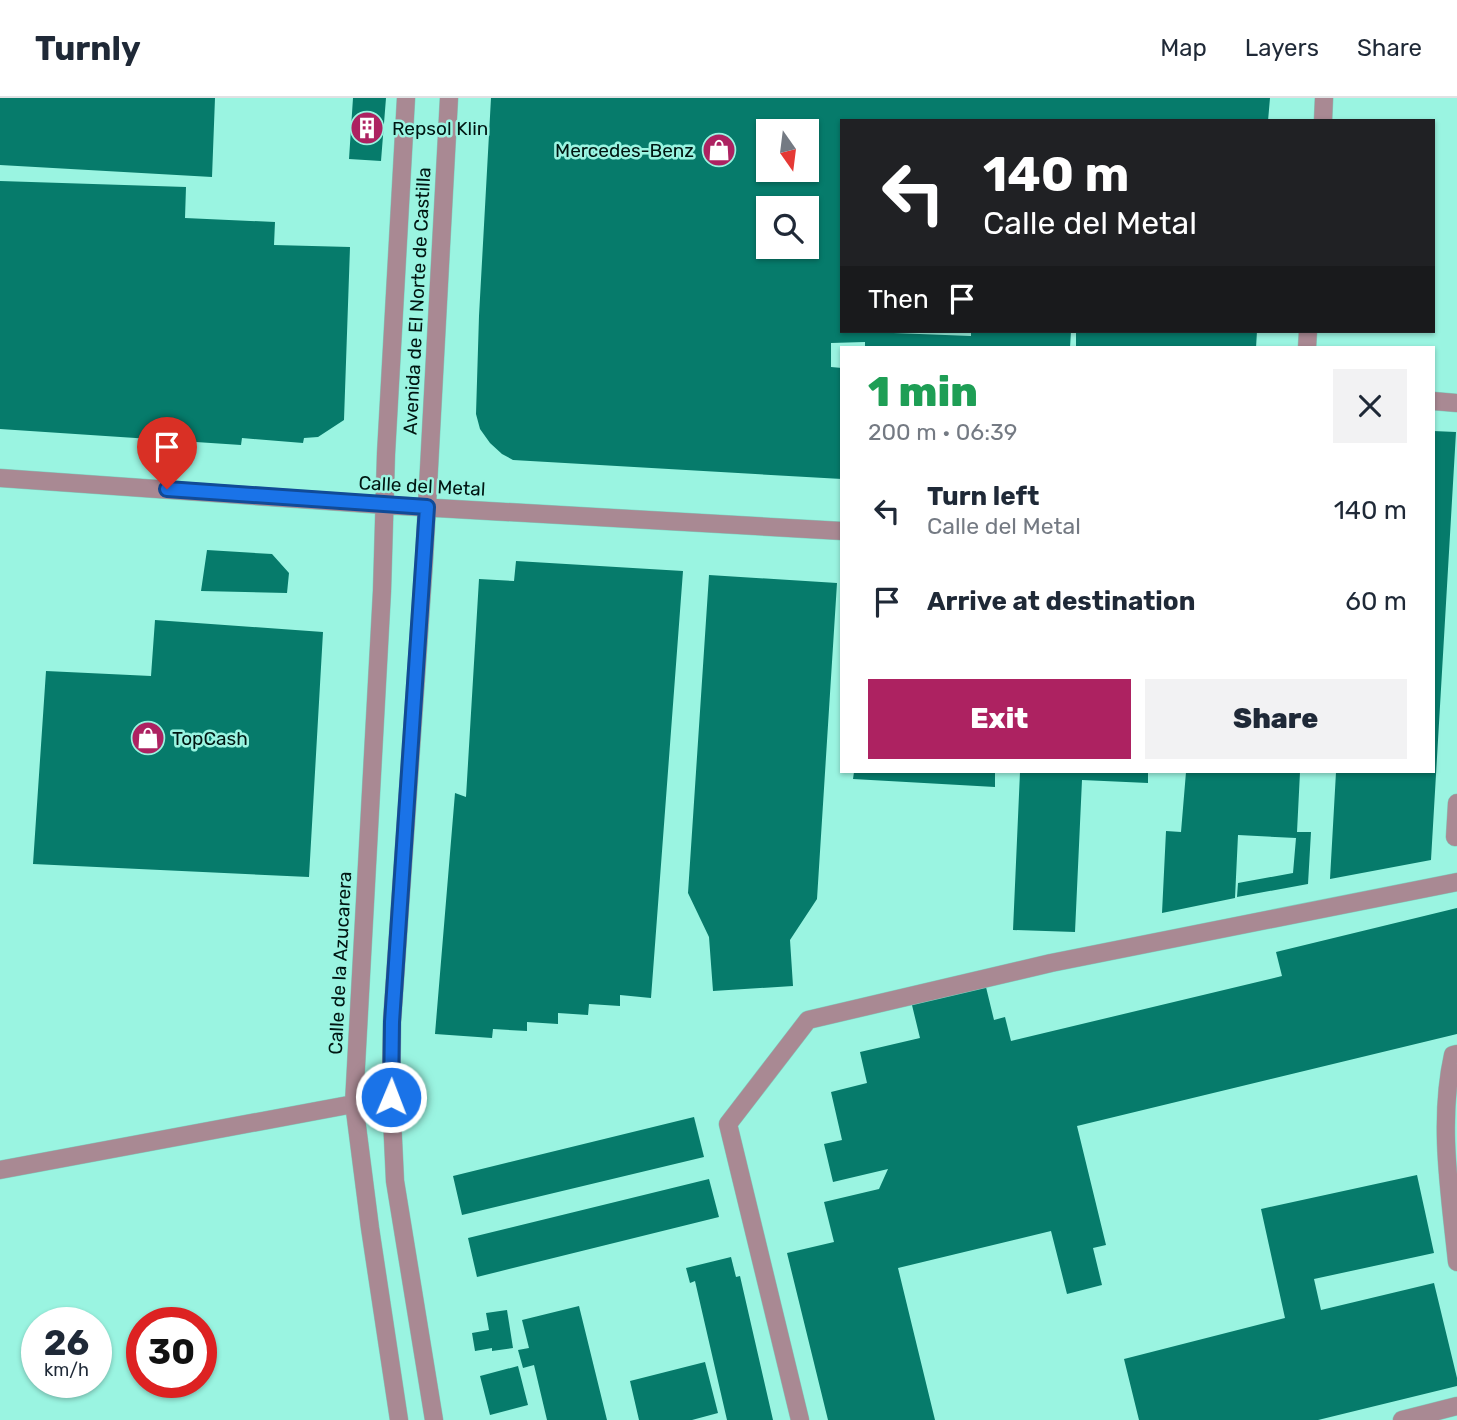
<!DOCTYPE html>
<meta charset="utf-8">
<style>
:root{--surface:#fff;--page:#f2f2f3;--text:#1f2937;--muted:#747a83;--line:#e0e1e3;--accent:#ad2261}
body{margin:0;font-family:Rubik,sans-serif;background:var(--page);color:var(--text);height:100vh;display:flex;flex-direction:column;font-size:26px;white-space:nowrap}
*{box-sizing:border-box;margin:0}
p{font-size:23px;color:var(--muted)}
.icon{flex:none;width:38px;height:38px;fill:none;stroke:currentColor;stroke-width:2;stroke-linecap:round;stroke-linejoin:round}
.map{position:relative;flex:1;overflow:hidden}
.drawer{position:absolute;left:840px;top:248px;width:595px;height:427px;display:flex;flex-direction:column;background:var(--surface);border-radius:0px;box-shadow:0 2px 5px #0004}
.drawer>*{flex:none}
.guide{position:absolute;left:840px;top:21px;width:595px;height:214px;border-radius:0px;box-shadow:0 2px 5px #0004;background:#202124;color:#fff;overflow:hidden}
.needle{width:46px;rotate:166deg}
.fabs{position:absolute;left:756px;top:21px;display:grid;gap:14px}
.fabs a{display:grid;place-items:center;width:63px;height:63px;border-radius:0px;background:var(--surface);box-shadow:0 2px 5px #0004;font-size:35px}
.speed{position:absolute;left:21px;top:1209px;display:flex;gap:14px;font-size:35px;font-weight:700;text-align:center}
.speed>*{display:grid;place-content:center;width:91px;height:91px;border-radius:50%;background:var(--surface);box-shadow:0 2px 5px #0004;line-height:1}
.speed small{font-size:18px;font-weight:400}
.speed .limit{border:10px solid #d22;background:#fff;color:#111}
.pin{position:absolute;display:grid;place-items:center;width:60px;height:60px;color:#fff;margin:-72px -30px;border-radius:50% 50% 50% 0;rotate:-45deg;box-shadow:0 0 7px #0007}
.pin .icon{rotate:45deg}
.me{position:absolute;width:77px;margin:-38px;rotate:1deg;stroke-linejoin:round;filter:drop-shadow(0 0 5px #0008)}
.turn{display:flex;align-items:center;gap:24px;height:147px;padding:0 28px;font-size:32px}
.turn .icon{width:91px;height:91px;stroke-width:2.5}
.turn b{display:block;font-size:49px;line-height:60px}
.then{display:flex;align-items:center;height:66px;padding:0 28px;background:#0003;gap:14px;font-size:26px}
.round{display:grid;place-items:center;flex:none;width:74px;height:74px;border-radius:0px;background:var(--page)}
.summary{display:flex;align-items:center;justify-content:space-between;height:119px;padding:0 28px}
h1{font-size:42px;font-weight:800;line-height:52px;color:#1e9e55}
.primary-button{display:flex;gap:14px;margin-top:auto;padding:14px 28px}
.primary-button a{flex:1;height:80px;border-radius:0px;background:var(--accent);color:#fff;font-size:28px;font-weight:800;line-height:80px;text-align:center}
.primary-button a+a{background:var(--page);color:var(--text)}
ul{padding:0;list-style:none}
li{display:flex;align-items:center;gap:21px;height:91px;padding:0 28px}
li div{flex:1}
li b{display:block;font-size:26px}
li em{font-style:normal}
header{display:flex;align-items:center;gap:42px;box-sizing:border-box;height:98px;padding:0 35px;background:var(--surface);border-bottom:2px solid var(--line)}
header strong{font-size:33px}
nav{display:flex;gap:38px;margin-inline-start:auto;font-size:24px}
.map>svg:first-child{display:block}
.building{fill:#067b6b;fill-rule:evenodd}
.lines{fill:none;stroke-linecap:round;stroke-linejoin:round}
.minor-casing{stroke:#81d0c0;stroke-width:19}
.minor{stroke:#a98993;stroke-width:18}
.route-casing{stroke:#114b97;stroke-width:18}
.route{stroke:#1a73e8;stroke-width:12}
.labels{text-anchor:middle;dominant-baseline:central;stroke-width:5;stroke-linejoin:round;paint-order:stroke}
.poi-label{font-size:19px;fill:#001612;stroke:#9af4e1;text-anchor:start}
.street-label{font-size:19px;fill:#001612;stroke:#9af4e1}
</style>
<header>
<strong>Turnly</strong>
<nav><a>Map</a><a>Layers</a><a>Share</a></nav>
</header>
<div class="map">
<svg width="1457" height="1322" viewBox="0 0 1457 1322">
<rect width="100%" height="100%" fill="#9af4e1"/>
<!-- building -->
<path class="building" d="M0,0H215L212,79L0,67Z
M353,0H386L381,63L349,61Z
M491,0H1270L1268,23H842V233L971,238V233H1071L1070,250H865V244L831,245V269L842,270V381L513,362L502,356L490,345L480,331L476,316L479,218ZM768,33H807V72H768ZM768,110H807V149H768Z
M0,83L186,89L185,120L275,124L274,147L350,149L344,322L318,339L304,340L303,345L242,340L241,347L0,331Z
M1076,233H1257L1256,250H1076Z
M1433,333L1456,334L1431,762L1330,781L1336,674H1433Z
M207,452L272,456L289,475L287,495L201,493Z
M516,463L683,473L651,900L620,897V908L589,906L588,917L558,915V926L527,924V933L493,931L492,940L435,936L455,695L466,699L479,481L514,483Z
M709,477L837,485L817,801L790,842L793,888L713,893L709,839L688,795Z
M155,522L323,534L309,779L33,766L46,573L151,578Z
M854,674H995V689L853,681Z
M1020,674H1148V685L1082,682L1075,834L1013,832Z
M1186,674H1300L1297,734H1311L1308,786L1237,799L1238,785L1293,775L1296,740L1238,737L1235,800L1162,815L1166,733L1181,734Z
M1457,810V936L1077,1028L1106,1147L1093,1150L1102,1187L1067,1196L1051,1133L898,1170L935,1322H828L787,1155L834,1144L824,1104L879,1091L888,1071L833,1084L824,1046L842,1042L831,994L867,985L860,954L920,940L911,903L985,885L994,922L1005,919L1011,943L1282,878L1276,854Z
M694,1019L704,1059L462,1117L453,1078Z
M1417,1077L1434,1155L1314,1181L1321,1212L1434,1185L1457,1280V1288L1318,1322H1139L1124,1261L1285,1220L1261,1111Z
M709,1081L719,1119L477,1179L468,1140Z
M731,1159L736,1179L740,1178L773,1322H727L695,1183L690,1185L686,1170Z
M579,1208L607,1322H547L534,1267L523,1270L518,1252L529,1250L522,1222Z
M507,1212L513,1250L492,1253V1250L475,1253L472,1235L489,1232L486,1215Z
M705,1264L718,1315L692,1322H639L630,1283Z
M518,1268L528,1307L490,1317L480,1278Z"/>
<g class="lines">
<defs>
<path id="minor" d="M1323,23L1324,0
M1307,250L1308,233
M1433,303L1457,305
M0,380L384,407L842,433
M1455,739L1457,705
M1457,956L1453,957C1438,1024 1450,1096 1457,1164
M0,1072L391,999
M399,1322L370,1130L354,1005L382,493L386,356L406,0
M434,1322L395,1083L391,999L392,924L424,463L449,0
M800,1322L728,1026L808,922L1051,865L1457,784
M1402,1322L1457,1308"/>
</defs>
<!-- minor casing -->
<use href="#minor" class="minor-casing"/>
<!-- minor -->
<use href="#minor" class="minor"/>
</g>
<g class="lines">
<defs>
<path id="route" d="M167,391L427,409L392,924L391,999"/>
</defs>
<!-- route casing -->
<use href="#route" class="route-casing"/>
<!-- route -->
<use href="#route" class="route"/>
</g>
<!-- icons -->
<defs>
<symbol id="building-disc" viewBox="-11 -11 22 22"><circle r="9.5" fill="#ad2261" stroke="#9af4e1"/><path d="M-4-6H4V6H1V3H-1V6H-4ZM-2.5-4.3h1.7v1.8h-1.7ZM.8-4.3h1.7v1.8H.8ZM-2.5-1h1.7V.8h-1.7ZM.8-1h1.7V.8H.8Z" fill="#fff"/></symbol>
<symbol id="shop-disc" viewBox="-11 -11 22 22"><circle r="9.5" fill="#ad2261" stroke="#9af4e1"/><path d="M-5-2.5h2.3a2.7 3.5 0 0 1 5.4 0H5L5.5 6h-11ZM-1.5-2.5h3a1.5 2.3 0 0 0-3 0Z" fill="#fff"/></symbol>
</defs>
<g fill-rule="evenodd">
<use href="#building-disc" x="348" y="11" width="38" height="38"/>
<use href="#shop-disc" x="700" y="33" width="38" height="38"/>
<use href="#shop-disc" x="129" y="621" width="38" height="38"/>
</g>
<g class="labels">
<!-- poi labels -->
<g class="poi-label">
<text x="392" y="30">Repsol Klin</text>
<text x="694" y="52" text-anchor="end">Mercedes-Benz</text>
<text x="172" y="640">TopCash</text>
</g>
<!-- street labels -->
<g class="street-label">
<text transform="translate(417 203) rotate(-87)">Avenida de El Norte de Castilla</text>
<text transform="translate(422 388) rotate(3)">Calle del Metal</text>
<text transform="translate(340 865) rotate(-87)">Calle de la Azucarera</text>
</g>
</g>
</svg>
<div class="fabs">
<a><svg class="needle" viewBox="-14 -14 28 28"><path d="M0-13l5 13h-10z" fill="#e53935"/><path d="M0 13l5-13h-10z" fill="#747a83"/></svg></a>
<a><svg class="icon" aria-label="search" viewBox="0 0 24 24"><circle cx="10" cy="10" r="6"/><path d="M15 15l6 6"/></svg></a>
</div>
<div class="speed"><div>26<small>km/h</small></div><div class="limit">30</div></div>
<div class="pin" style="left:167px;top:391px;background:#d93025"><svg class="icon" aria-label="arrive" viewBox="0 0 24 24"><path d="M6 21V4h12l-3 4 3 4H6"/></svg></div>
<svg class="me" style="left:391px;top:999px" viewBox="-20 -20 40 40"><circle r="17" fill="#1a73e8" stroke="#fff" stroke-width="3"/><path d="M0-11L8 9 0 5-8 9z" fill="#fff"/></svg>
<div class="guide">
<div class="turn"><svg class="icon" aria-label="left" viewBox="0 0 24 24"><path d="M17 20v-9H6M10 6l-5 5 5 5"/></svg><div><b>140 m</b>Calle del Metal</div></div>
<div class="then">Then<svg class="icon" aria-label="arrive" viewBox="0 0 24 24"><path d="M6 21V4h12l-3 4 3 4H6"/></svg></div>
</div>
<section class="drawer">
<div class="summary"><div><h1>1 min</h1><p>200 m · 06:39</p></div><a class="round"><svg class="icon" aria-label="close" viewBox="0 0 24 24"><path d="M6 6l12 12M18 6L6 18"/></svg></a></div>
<ul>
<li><svg class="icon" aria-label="left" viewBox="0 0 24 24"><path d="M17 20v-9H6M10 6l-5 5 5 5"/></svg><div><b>Turn left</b><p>Calle del Metal</p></div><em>140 m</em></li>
<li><svg class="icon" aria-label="arrive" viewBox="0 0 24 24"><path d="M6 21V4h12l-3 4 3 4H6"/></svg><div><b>Arrive at destination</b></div><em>60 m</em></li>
</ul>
<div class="primary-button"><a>Exit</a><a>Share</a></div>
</section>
</div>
